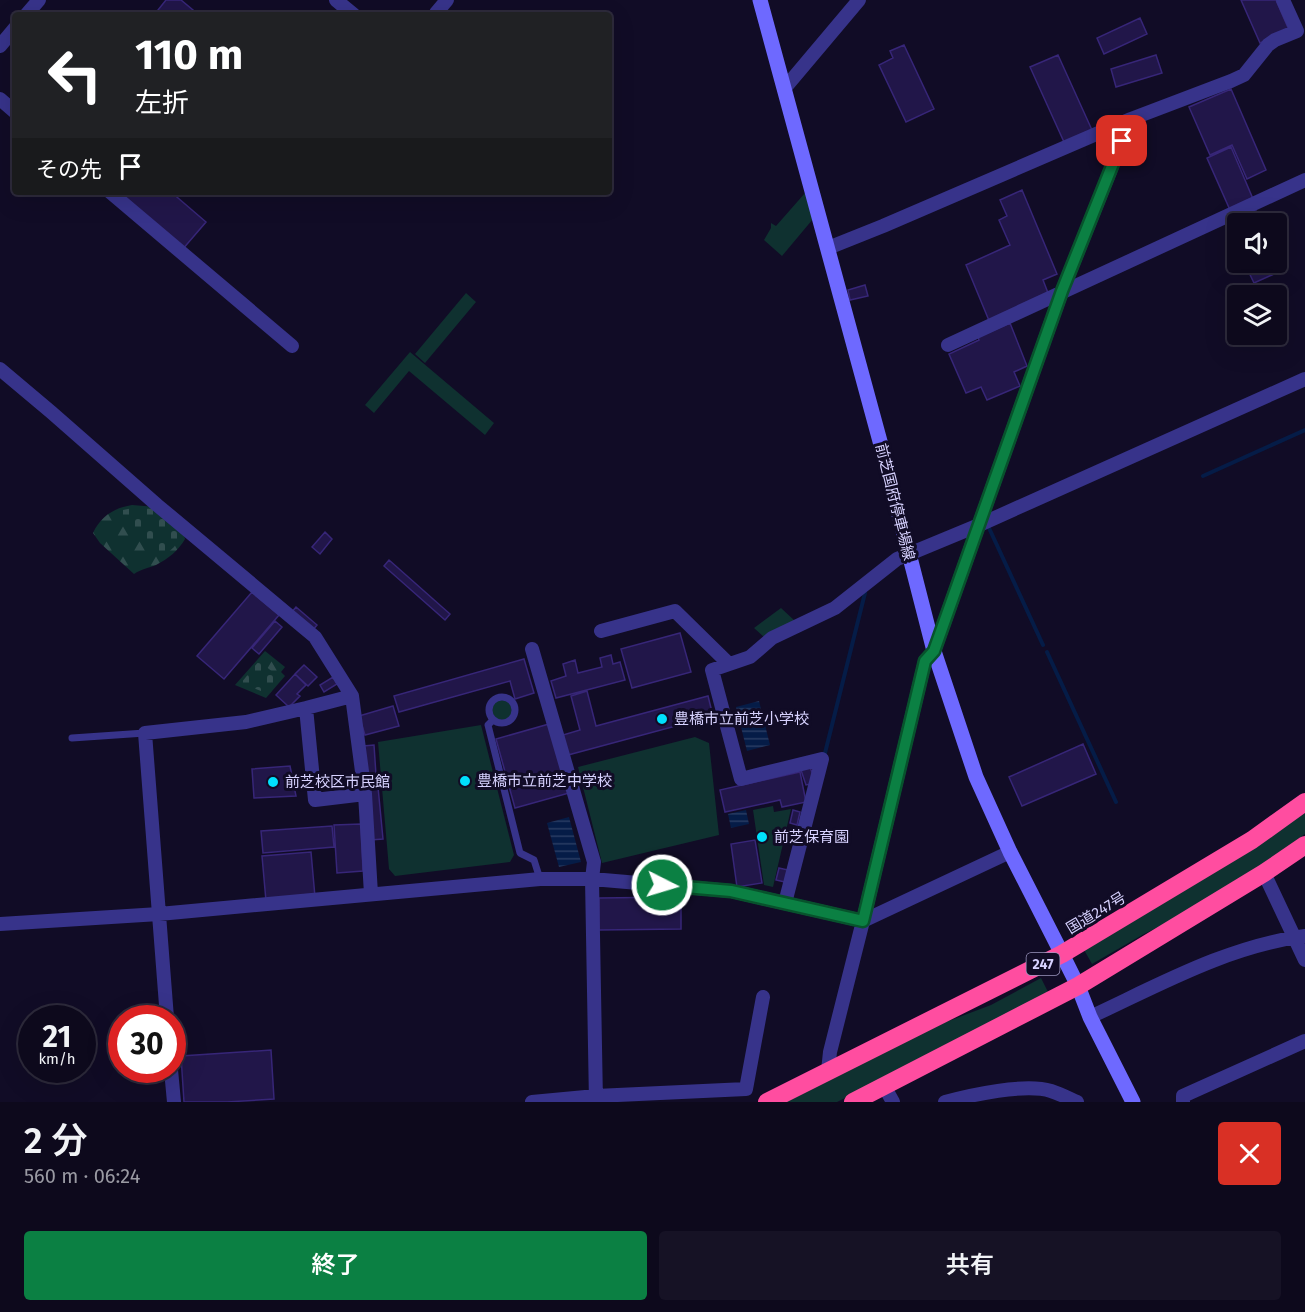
<!DOCTYPE html>
<html lang="ja">
<meta charset="utf-8">
<style>
:root{--surface:#0d091c;--page:#161225;--text:#f1f3f6;--muted:#9a9aa3;--line:#2d2a3b;--accent:#0b8043}
body{margin:0;font-family:"Fira Sans","Noto Sans JP",sans-serif;background:var(--page);color:var(--text);height:100vh;display:flex;flex-direction:column;font-size:22px;white-space:nowrap}
*{box-sizing:border-box;margin:0}
p{font-size:20px;color:var(--muted)}
.icon{flex:none;width:33px;height:33px;fill:none;stroke:currentColor;stroke-width:2;stroke-linecap:round;stroke-linejoin:round}
.map{position:relative;height:1102px;overflow:hidden}
.drawer{display:flex;flex-direction:column;background:var(--surface);flex:1}
.drawer>*{flex:none}
.top-card{position:absolute;left:12px;top:12px;width:600px;height:183px;border-radius:6px;box-shadow:0 6px 24px #0002,0 0 0 2px var(--line);background:#202124;color:#fff;overflow:hidden}
.tools{position:absolute;left:1227px;top:213px;display:grid;gap:12px}
.tools a{display:grid;place-items:center;width:60px;height:60px;border-radius:6px;background:var(--surface);box-shadow:0 6px 24px #0002,0 0 0 2px var(--line);font-size:30px}
.speed{position:absolute;left:18px;top:1005px;display:flex;gap:12px;font-size:30px;font-weight:700;text-align:center}
.speed>*{display:grid;place-content:center;width:78px;height:78px;border-radius:50%;background:var(--surface);box-shadow:0 6px 24px #0002,0 0 0 2px var(--line);line-height:1}
.speed small{font-size:15px;font-weight:400}
.speed .limit{border:9px solid #d22;background:#fff;color:#111}
.pin{position:absolute;display:grid;place-items:center;width:51px;height:51px;color:#fff;margin:-26px;border-radius:12px;box-shadow:0 3px 9px #0006}
.me{position:absolute;width:66px;margin:-33px;rotate:95deg;stroke-linejoin:round;filter:drop-shadow(0 0 4px #0008)}
.turn{display:flex;align-items:center;gap:21px;height:126px;padding:0 24px;font-size:27px}
.turn .icon{width:78px;height:78px;stroke-width:2.5}
.turn b{display:block;font-size:42px;line-height:51px}
.then{display:flex;align-items:center;height:57px;padding:0 24px;background:#0003;gap:12px;font-size:22px}
.round{display:grid;place-items:center;flex:none;width:63px;height:63px;border-radius:6px;background:var(--page)}
.headline{display:flex;align-items:center;justify-content:space-between;height:102px;padding:0 24px}
h1{font-size:36px;font-weight:600;line-height:45px}
.primary-button{display:flex;gap:12px;margin-top:auto;padding:12px 24px}
.primary-button a{flex:1;height:69px;border-radius:6px;background:var(--accent);color:#fff;font-size:24px;font-weight:600;line-height:69px;text-align:center}
.primary-button a+a{background:var(--page);color:var(--text)}
.map>svg:first-child{display:block}
.grass{fill:#0f3130}
.forest{fill:url(#forest-firs)}
.cemetery{fill:url(#cemetery-stones)}
.water{fill:url(#water-rules)}
.lines{fill:none;stroke-linecap:round;stroke-linejoin:round}
.stream{stroke:#051c47;stroke-width:4}
.building{fill:#211649;stroke:#372678;stroke-width:1.5}
.lane{stroke:#37338a;stroke-width:7}
.street{stroke:#37338a;stroke-width:14}
.secondary{stroke:#6e69ff;stroke-width:15}
.highway{stroke:#ff4da0;stroke-width:18}
.route-casing{stroke:#07532c;stroke-width:15}
.route{stroke:#0b8043;stroke-width:10}
.poi-dot{fill:#00e0fd;stroke:#110c26;stroke-width:2}
.labels{text-anchor:middle;dominant-baseline:central;stroke-width:6;stroke-linejoin:round;paint-order:stroke}
.shield{fill:#110c26;stroke:#9c97be;stroke-width:1.5}
.shield-label{font-size:14px;font-weight:bold;fill:#d7d2ff}
.street-label{font-size:15px;fill:#d7d2ff;stroke:#110c26}
.poi-label{font-size:15px;fill:#d7d2ff;stroke:#110c26;text-anchor:start}
</style>
<div class="map">
<svg width="1305" height="1102" viewBox="0 0 1305 1102">
<defs>
<pattern id="forest-firs" width="22" height="20" patternUnits="userSpaceOnUse" patternTransform="scale(1.5)"><rect width="22" height="20" fill="#0f3130"/><path d="M5 1l3.5 6h-7zM16 11l3.5 6h-7z" fill="#314e4f"/></pattern>
<pattern id="cemetery-stones" width="16" height="16" patternUnits="userSpaceOnUse" patternTransform="scale(1.5)"><rect width="16" height="16" fill="#0f3130"/><path d="M2 7V4a2 2 0 0 1 4 0v3zM10 15v-3a2 2 0 0 1 4 0v3z" fill="#314e4f"/></pattern>
<pattern id="water-rules" width="6" height="5" patternUnits="userSpaceOnUse" patternTransform="scale(1.5)"><rect width="6" height="5" fill="#051c47"/><path d="M0 2.5h6" fill="none" stroke="#293c63"/></pattern>
</defs>
<rect width="100%" height="100%" fill="#110c26"/>
<!-- grass -->
<path class="grass" d="M805,193L813,219L782,256L764,240L771,228V223L776,226Z
M466,293L476,302L425,363L415,354Z
M410,352L494,423L485,435L409,371L374,413L365,405Z
M781,608L795,621L765,638L754,628Z
M492 710a10 10 0 1 1 20 0a10 10 0 1 1-20 0Z
M481,725L514,855L510,862L395,876L389,869L378,742Z
M695,737L709,743L719,835L602,863L578,767Z
M773,806L774,812L791,809L773,887L764,885L753,810Z
M1305,813V834L1216,897L1193,910L1144,934L1092,964L1083,948Z
M1041,978L1049,994L965,1038L837,1102H783L946,1022L991,1005Z"/>
<!-- forest -->
<path class="forest" d="M132,505L156,507L184,535L185,539C179,550 168,559 156,565C149,568 141,569 134,574L100,543L93,533C101,516 114,508 132,505Z
M265,651L285,667L281,672L285,676L266,698L235,685Z"/>
<!-- cemetery -->
<path class="cemetery" d="M133,508L155,509L177,528L180,538L174,547L163,557L117,513L123,510Z
M259,661L279,677L266,693L241,683Z"/>
<!-- water -->
<path class="water" d="M759,701L770,745L747,751L736,707Z
M746,810L749,824L731,828L728,814Z
M569,817L581,862L559,867L547,823Z"/>
<g class="lines">
<!-- stream -->
<path class="stream" d="M1203,476L1305,430
M989,528L1043,645
M1047,652L1116,802
M824,757L865,593"/>
</g>
<!-- building -->
<path class="building" d="M166,0H181L199,15H154Z
M1241,0H1276L1289,30L1260,43Z
M1140,18L1147,34L1104,54L1097,38Z
M904,45L934,109L906,122L879,65L893,58L890,51Z
M1058,55L1092,130L1064,142L1030,67Z
M1156,55L1162,73L1116,87L1111,69Z
M1231,89L1266,170L1247,179L1232,145L1210,155L1189,107Z
M1231,147L1253,199L1230,210L1207,158Z
M1022,190L1057,274L1043,280L1048,293L990,323L966,265L1010,245L999,220L1007,216L1000,200Z
M116,192H171L206,222L182,250Z
M1256,211L1262,224H1238V247L1227,224Z
M1276,256L1283,270L1254,283L1244,262H1276Z
M865,285L868,296L850,300L848,290Z
M1010,323L1027,366L1014,372L1020,386L987,400L981,387L966,393L949,354L979,340L978,337Z
M325,532L332,539L320,554L312,547Z
M389,560L450,614L445,620L384,566Z
M252,592L279,615L224,679L197,656Z
M296,607L317,625L312,631L291,613Z
M275,621L282,627L259,654L252,648Z
M680,633L691,672L632,688L621,649Z
M611,655L613,664L620,662L625,680L556,698L551,681L566,676L563,664L575,660L578,673L602,667L600,658Z
M524,659L534,693L515,699L510,681L399,712L394,696Z
M304,665L317,677L308,686L295,674Z
M295,674L306,685L297,694L300,696L289,707L276,695Z
M333,677L337,684L324,692L320,685Z
M587,691L596,726L708,696L713,716L568,755L563,735L580,730L571,696Z
M393,706L399,726L365,735L359,716Z
M549,724L569,793L515,808L496,739Z
M1083,744L1096,774L1022,806L1009,777Z
M374,745L376,775L366,776L363,746Z
M290,766L296,796L254,798L252,769Z
M810,767L813,775L811,784L806,785L801,770Z
M800,772L806,802L782,807L780,800L725,812L720,790Z
M378,787L383,839L370,840L366,788Z
M793,810L800,812L797,825L790,823Z
M361,824L363,871L337,873L334,825Z
M332,826L334,847L263,853L261,831Z
M755,840L762,883L737,887L731,844Z
M311,852L315,897L266,901L262,856Z
M779,868L788,870L785,882L776,880Z
M681,897V929L599,930V898Z
M271,1050L274,1099L227,1102H184L181,1056Z"/>
<g class="lines">
<!-- lane -->
<path class="lane" d="M489 710a13 13 0 1 1 26 0a13 13 0 1 1-26 0Z
M493,720L488,725L520,853L534,860L540,879
M72,738L145,733"/>
<!-- street -->
<path class="street" d="M336,0L354,15
M436,13L447,0
M26,15L39,0
M0,46L15,28
M784,89L859,0
M0,99L15,112
M110,192L292,346
M828,248L883,226L1131,119L1231,81L1244,75L1268,45L1275,40L1297,31L1283,0
M948,345L1305,180
M0,369L51,412L157,505L315,637L352,696L365,794L371,894
M601,631L675,611L729,664
M532,649L594,862L592,879L596,1102
M306,708L315,800L365,794
M1264,873L1305,960
M785,903L822,759L741,779L712,670L750,657L772,638L835,608L897,559L979,525L1305,379
M0,924L159,914L540,879H592L731,891L863,921L1010,852
M1090,1017C1159,985 1228,946 1305,936
M167,1018L145,733L246,722L306,708L352,696
M171,1070L174,1102
M828,1071L830,1052L863,921L925,661L934,651L1062,291L1131,119
M884,1086L893,1102
M532,1102L596,1096L746,1089L763,997
M945,1102C971,1095 1025,1083 1051,1091C1060,1094 1068,1098 1077,1102
M1183,1102V1096L1305,1041"/>
<!-- secondary -->
<path class="secondary" d="M760,0L884,456L934,651L976,777L1010,852L1062,954L1078,986L1090,1017L1133,1102"/>
<!-- highway -->
<path class="highway" d="M767,1102L1062,954L1252,840L1305,802
M853,1102L1078,986L1264,873L1305,845"/>
</g>
<g class="lines">
<defs>
<path id="route" d="M662,885L731,891L863,921L925,661L934,651L1062,291L1122,141"/>
</defs>
<!-- route casing -->
<use href="#route" class="route-casing"/>
<!-- route -->
<use href="#route" class="route"/>
</g>
<!-- markers -->
<g class="poi-dot">
<circle cx="662" cy="719" r="6"/>
<circle cx="465" cy="781" r="6"/>
<circle cx="273" cy="782" r="6"/>
<circle cx="762" cy="837" r="6"/>
</g>
<g class="labels">
<!-- shield labels -->
<rect class="shield" x="1026.5" y="953" width="33" height="22" rx="4.5"/>
<g class="shield-label">
<text x="1043" y="964">247</text>
</g>
<!-- street labels -->
<g class="street-label">
<text transform="translate(895 502) rotate(76)">前芝国府停車場線</text>
<text transform="translate(1096 913) rotate(-31)">国道247号</text>
</g>
<!-- poi labels -->
<g class="poi-label">
<text x="674" y="719">豊橋市立前芝小学校</text>
<text x="477" y="781">豊橋市立前芝中学校</text>
<text x="285" y="782">前芝校区市民館</text>
<text x="774" y="837">前芝保育園</text>
</g>
</g>
</svg>
<div class="tools">
<a><svg class="icon" aria-label="sound" viewBox="0 0 24 24"><path d="M4 9h4l5-4v14l-5-4H4zM17 9q2 3 0 6"/></svg></a>
<a><svg class="icon" aria-label="layers" viewBox="0 0 24 24"><path d="M12 4l9 5-9 5-9-5zM3 14l9 5 9-5"/></svg></a>
</div>
<div class="speed"><div>21<small>km/h</small></div><div class="limit">30</div></div>
<div class="pin" style="left:1122px;top:141px;background:#d93025"><svg class="icon" aria-label="arrive" viewBox="0 0 24 24"><path d="M6 21V4h12l-3 4 3 4H6"/></svg></div>
<svg class="me" style="left:662px;top:885px" viewBox="-20 -20 40 40"><circle r="17" fill="#0b8043" stroke="#fff" stroke-width="3"/><path d="M0-11L8 9 0 5-8 9z" fill="#fff"/></svg>
<div class="top-card">
<div class="turn"><svg class="icon" aria-label="left" viewBox="0 0 24 24"><path d="M17 20v-9H6M10 6l-5 5 5 5"/></svg><div><b>110 m</b>左折</div></div>
<div class="then">その先<svg class="icon" aria-label="arrive" viewBox="0 0 24 24"><path d="M6 21V4h12l-3 4 3 4H6"/></svg></div>
</div>
</div>
<section class="drawer">
<div class="headline"><div><h1>2 分</h1><p>560 m · 06:24</p></div><a class="round" style="background:#d93025;color:#fff"><svg class="icon" aria-label="close" viewBox="0 0 24 24"><path d="M6 6l12 12M18 6L6 18"/></svg></a></div>
<div class="primary-button"><a>終了</a><a>共有</a></div>
</section>
